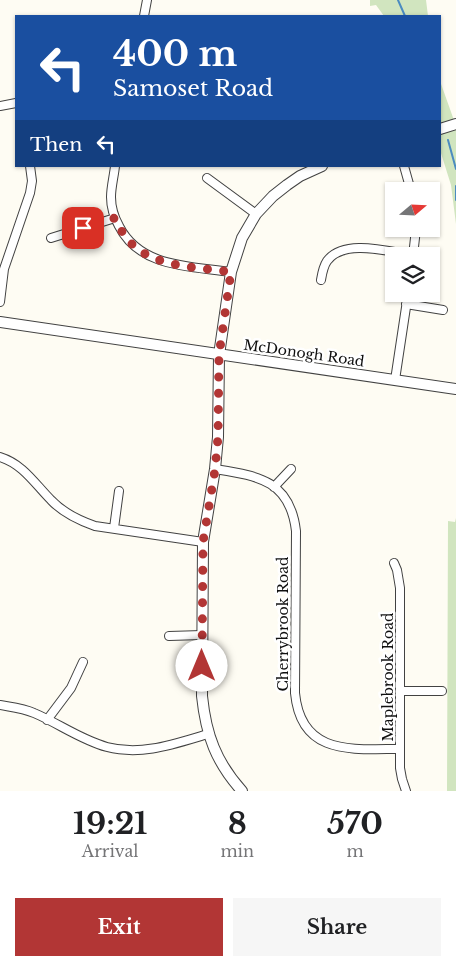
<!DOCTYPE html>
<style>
:root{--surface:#fff;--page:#f6f6f6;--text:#202124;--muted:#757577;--accent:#b23635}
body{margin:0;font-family:"Libre Baskerville",serif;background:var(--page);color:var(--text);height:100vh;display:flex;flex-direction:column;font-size:19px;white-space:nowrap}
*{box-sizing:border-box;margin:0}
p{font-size:16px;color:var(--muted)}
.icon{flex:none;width:28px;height:28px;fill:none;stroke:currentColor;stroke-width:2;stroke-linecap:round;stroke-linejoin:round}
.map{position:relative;height:791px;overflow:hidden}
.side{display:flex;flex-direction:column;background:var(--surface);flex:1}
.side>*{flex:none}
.guide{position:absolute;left:15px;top:15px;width:426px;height:152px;border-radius:0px;box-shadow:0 1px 4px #0004;background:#1a4fa0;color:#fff;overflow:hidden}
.needle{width:32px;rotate:71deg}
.fabs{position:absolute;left:385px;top:182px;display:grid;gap:10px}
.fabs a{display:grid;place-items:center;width:55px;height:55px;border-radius:0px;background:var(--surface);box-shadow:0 1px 4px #0004;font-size:25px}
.pin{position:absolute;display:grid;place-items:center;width:42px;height:42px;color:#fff;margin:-21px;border-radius:10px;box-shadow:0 2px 8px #0006}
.me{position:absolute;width:55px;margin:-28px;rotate:0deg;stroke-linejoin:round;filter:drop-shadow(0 0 4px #0008)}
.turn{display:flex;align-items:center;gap:18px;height:105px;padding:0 15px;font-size:22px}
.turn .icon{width:65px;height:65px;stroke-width:2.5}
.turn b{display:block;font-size:35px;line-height:42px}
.then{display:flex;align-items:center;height:48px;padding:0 15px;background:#0003;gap:10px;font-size:19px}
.eta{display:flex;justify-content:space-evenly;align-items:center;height:85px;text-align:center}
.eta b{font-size:30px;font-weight:700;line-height:35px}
.primary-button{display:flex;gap:10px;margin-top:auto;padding:10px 15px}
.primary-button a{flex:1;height:58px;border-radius:0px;background:var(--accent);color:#fff;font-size:20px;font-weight:700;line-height:58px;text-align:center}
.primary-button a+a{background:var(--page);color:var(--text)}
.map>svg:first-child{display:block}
.green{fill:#d1e5bf}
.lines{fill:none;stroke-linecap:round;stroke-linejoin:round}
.stream{stroke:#4b8bc0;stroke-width:2}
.minor-casing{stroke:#424242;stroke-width:10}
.tertiary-casing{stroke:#424242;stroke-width:12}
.minor{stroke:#fff;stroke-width:8}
.tertiary{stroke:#fff;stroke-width:10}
.route{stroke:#b23635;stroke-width:9;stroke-dasharray:0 16.2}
.labels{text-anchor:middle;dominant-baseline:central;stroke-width:5;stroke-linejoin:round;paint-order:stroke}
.street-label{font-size:14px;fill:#0f0f0f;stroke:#fff}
</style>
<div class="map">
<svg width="456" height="791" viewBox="0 0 456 791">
<rect width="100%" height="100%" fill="#fefcf3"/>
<!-- green -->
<path class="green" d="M370,0H426L428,16H384L376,5L370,6Z
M440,81L456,126V224L451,185L440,150Z
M456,518V791H447L448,521L455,522Z"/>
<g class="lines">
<!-- stream -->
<path class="stream" d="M398,0L405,16
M448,140L456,169
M456,186V200"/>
<defs>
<path id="minor" d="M144,16L147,0
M0,106L16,103
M115,166C114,176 111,187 111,197C111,207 114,217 119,226C140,268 191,266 231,272
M404,166L411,191
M207,178L256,214
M51,238L115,218
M413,256L416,229
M321,280C322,274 323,267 327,261C344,238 390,252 413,255
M0,302L4,269L30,193L32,181L30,166
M406,304L443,310
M395,380L408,294
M0,457C23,464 35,484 51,500C63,513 78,520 95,526L203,542
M215,469C258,476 290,480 296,531L295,693C301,756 352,749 400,749
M274,487L291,469
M114,528L119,491
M394,563L397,570L400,588V768L402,779L406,791
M169,636L202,635
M400,691H442
M0,705C11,707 23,708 34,713C58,723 81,740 107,747C142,756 174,744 208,734
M47,720L71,688L83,662"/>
<path id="tertiary" d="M440,129L456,124
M0,322L456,389
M242,791C216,762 206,735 202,696L203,542L215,469L218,437L219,355L231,272L242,238L256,214L273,196L287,185L300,176L322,166"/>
</defs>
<!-- minor casing -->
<use href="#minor" class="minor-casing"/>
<!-- tertiary casing -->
<use href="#tertiary" class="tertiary-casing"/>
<!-- minor -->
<use href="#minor" class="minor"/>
<!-- tertiary -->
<use href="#tertiary" class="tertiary"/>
</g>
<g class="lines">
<!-- route -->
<path class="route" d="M83,228L115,218C119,226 123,235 129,241C153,268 198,267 231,272L219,355L218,437L215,470L203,542L202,666"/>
</g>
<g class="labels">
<!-- street labels -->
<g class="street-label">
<text transform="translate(304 353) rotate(8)">McDonogh Road</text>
<text transform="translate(283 624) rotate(-90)">Cherrybrook Road</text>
<text transform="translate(388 677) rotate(-90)">Maplebrook Road</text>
</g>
</g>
</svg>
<div class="fabs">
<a><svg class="needle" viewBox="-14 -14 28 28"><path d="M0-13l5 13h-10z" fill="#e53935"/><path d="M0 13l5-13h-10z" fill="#757577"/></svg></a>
<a><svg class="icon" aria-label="layers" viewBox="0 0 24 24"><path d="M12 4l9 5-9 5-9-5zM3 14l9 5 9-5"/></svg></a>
</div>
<div class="pin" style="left:83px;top:228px;background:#d93025"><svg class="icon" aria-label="arrive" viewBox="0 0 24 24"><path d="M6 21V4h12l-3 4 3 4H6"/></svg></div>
<svg class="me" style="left:202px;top:666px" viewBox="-20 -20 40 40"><circle r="19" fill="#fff"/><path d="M0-13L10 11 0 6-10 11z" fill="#b23635"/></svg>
<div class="guide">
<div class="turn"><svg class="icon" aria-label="left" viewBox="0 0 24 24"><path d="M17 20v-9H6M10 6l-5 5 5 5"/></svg><div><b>400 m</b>Samoset Road</div></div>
<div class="then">Then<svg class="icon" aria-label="left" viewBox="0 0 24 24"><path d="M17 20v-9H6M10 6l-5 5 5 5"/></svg></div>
</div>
</div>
<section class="side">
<div class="eta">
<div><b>19:21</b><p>Arrival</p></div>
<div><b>8</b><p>min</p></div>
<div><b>570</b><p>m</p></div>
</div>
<div class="primary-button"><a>Exit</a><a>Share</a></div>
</section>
